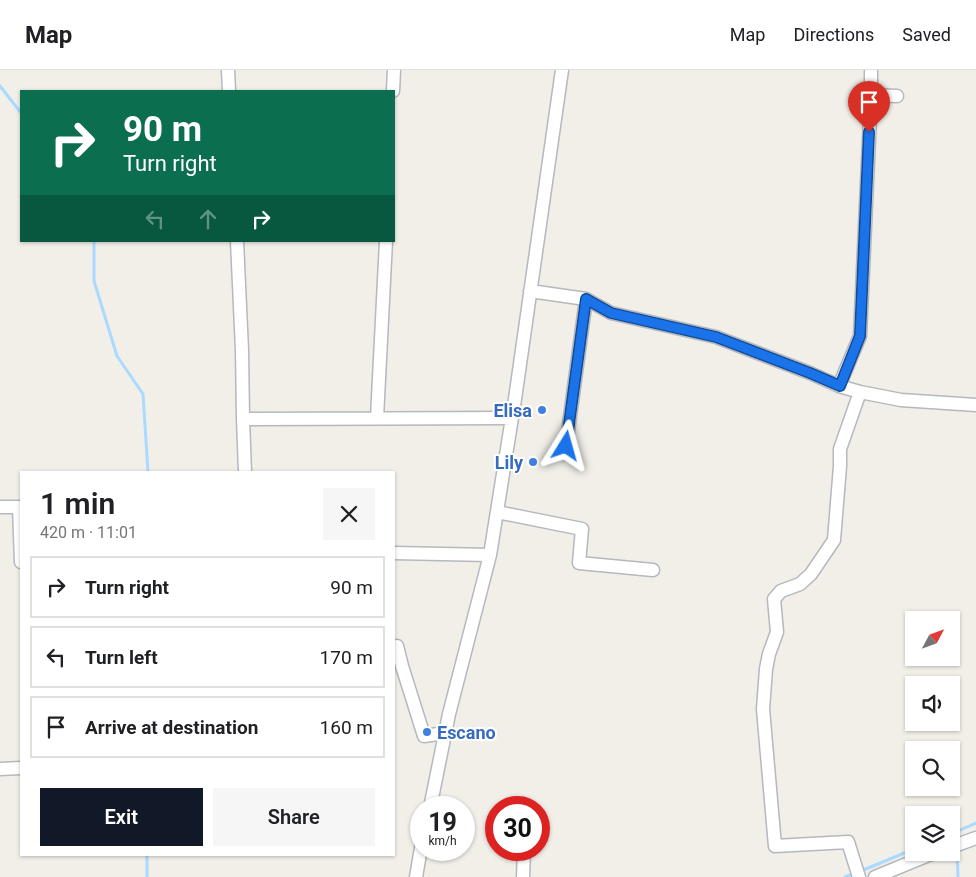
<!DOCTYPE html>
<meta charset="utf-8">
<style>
:root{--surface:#fff;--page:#f6f6f6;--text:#202124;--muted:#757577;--line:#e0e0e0;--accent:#111827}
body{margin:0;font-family:Roboto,sans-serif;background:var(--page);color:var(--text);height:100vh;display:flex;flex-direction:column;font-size:19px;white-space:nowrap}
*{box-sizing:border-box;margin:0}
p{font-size:16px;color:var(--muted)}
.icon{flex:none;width:28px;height:28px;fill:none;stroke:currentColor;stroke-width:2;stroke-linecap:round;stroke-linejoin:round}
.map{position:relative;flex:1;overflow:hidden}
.panel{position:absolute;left:20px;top:401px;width:375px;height:385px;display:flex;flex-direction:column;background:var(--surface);border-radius:0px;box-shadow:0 1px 4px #0004}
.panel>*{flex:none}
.hud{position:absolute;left:20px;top:20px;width:375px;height:152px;border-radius:0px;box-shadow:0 1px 4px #0004;background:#0b6e4f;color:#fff;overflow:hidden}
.needle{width:32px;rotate:49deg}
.tools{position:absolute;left:905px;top:541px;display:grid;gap:10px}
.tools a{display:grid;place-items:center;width:55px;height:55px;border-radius:0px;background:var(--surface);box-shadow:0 1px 4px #0004;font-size:25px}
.speed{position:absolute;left:410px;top:726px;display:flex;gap:10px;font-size:25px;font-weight:700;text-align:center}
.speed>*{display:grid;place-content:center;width:65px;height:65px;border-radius:50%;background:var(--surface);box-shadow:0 1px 4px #0004;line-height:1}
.speed small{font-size:12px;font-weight:400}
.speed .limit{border:8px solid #d22;background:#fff;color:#111}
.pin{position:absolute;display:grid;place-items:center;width:42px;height:42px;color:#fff;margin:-51px -21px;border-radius:50% 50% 50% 0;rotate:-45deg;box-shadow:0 0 5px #0007}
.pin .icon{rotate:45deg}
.me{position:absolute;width:55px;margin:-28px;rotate:8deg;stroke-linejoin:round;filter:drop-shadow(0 0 4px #0008)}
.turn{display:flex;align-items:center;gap:18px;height:105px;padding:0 20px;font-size:22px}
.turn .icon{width:65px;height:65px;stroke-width:2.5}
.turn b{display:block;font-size:35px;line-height:42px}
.lanes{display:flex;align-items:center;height:48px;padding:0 20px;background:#0003;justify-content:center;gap:25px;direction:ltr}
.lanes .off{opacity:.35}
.round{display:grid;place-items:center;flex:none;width:52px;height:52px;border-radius:0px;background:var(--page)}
.overview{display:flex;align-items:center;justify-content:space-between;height:85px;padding:0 20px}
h1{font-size:30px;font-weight:600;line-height:38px}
.button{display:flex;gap:10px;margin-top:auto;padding:10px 20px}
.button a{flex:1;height:58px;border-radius:0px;background:var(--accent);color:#fff;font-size:20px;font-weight:600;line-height:58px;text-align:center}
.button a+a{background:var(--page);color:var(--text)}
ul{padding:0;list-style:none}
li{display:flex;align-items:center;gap:15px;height:62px;margin:0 10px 8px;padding:0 10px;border:2px solid var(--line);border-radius:0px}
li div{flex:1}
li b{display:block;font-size:19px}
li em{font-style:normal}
header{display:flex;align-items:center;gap:30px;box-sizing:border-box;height:70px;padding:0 25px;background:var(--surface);border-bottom:1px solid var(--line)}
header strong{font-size:24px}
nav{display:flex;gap:28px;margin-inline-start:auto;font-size:18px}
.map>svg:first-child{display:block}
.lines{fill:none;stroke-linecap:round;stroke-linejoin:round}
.stream{stroke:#aadaff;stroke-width:3}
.street-casing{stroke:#b5b8bc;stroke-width:15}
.street{stroke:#fff;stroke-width:12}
.route-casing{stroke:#114b97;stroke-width:12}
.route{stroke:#1a73e8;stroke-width:9}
.shop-dot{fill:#3f7fe0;stroke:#fff;stroke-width:2}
.labels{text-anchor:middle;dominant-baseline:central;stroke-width:4;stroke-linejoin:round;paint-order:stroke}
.shop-label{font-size:18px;font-weight:bold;fill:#366cbe;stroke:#fff;text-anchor:end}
</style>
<header>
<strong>Map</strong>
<nav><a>Map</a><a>Directions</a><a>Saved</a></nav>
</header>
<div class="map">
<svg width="976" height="807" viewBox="0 0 976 807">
<rect width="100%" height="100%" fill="#f1efe8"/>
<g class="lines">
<!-- stream -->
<path class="stream" d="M0,16L21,43
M94,171V211L117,286L143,324L148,402
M957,761V771
M951,764L976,753
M957,777L958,807
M861,801L914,779
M147,807V785
M845,807L855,803"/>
<defs>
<path id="street" d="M228,0L229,21
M393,21L394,0
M871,25L897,26
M237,171L242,280L243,349L245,402
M530,221L586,229L611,243L716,267L810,303L839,316L860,322L901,330L976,335
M839,316L860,266L871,25V2
M377,348L386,171
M243,349L511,348
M566,376L586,229
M0,437H21
M19,437L21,492
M497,442L582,459L579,493L653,500
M394,483L490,485
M397,576L402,596L424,666L445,663
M0,699L21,698
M430,738L449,644L490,485L515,329L562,0
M951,777L976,768
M416,807L421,778
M523,807L524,780
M859,807L848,772L775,776L763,639L766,599L769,584L777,562L774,529L781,521L800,514L811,504L834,470L840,396V379L860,322
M875,807L936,782"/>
</defs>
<!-- street casing -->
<use href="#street" class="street-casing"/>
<!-- street -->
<use href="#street" class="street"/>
</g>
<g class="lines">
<defs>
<path id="route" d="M566,376L586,229L611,243L716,267L810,303L840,316L860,266L869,62"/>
</defs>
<!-- route casing -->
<use href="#route" class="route-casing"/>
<!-- route -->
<use href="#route" class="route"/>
</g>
<!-- markers -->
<g class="shop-dot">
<circle cx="542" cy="340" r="5"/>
<circle cx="533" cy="392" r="5"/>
<circle cx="427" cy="662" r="5"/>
</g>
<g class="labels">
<!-- shop labels -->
<g class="shop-label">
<text x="532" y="340">Elisa</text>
<text x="523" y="392">Lily</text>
<text x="437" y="662" text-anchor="start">Escano</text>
</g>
</g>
</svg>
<div class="tools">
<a><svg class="needle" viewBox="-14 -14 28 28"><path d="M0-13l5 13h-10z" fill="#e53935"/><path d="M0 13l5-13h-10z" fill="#757577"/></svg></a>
<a><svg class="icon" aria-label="sound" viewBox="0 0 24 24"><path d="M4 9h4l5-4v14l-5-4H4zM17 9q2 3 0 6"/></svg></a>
<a><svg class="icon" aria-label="search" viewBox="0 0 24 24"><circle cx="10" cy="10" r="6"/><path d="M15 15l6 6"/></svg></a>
<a><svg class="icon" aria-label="layers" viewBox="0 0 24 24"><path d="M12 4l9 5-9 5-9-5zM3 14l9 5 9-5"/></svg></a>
</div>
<div class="speed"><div>19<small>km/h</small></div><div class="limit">30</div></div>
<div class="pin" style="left:869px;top:62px;background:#d93025"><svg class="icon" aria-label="arrive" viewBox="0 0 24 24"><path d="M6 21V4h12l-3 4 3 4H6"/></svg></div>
<svg class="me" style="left:566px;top:376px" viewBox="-20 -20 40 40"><path d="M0-17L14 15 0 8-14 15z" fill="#1a73e8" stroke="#fff" stroke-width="4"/></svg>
<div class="hud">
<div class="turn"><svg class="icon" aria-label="right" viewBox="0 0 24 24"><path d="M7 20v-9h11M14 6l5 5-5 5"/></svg><div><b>90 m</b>Turn right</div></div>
<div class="lanes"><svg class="icon off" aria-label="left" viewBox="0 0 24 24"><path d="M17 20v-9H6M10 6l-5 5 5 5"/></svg><svg class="icon off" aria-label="ahead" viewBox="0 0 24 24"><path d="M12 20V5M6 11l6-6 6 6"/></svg><svg class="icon" aria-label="right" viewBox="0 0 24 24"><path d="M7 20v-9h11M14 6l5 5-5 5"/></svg></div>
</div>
<section class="panel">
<div class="overview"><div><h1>1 min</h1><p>420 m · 11:01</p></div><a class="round"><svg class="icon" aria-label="close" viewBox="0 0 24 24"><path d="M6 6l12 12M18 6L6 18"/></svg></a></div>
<ul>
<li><svg class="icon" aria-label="right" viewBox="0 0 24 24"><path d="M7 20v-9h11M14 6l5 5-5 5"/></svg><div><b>Turn right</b></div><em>90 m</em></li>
<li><svg class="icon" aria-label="left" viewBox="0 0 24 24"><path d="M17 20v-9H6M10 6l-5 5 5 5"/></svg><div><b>Turn left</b></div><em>170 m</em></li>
<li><svg class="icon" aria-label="arrive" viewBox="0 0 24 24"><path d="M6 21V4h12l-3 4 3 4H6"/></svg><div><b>Arrive at destination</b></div><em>160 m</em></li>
</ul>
<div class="button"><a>Exit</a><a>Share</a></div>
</section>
</div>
